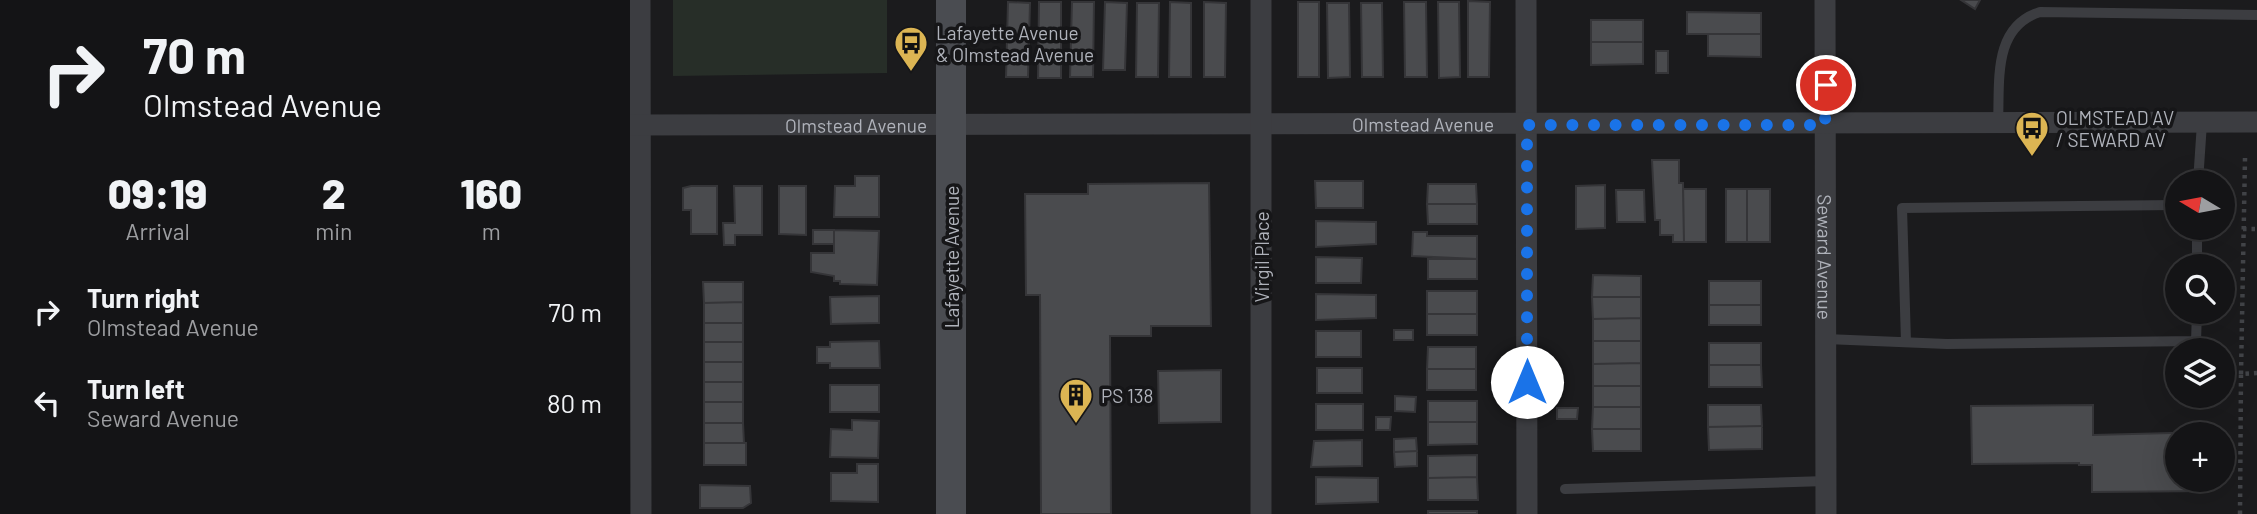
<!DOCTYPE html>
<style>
:root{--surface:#141416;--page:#1d1d1f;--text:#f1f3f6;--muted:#9d9ea1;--line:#333335}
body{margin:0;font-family:Barlow,sans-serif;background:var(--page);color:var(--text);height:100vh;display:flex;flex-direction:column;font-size:26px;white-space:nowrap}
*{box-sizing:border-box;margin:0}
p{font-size:23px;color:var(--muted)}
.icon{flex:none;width:38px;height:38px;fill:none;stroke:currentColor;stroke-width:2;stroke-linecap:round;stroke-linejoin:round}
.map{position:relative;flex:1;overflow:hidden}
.details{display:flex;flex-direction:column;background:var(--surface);width:630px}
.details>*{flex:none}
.guide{background:#141416;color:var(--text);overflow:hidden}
.needle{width:46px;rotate:280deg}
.fabs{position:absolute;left:1535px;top:170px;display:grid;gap:14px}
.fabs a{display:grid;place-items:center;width:70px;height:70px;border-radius:50%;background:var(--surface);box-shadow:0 7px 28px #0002,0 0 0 2px var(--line);font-size:35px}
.pin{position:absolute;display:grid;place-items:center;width:60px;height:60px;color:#fff;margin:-30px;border:4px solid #fff;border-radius:50%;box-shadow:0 2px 7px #0007}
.me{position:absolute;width:77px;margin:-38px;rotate:0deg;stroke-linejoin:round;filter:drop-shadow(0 0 5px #0008)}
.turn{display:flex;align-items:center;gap:24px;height:147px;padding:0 28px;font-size:32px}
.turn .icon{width:91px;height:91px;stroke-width:2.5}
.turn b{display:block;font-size:49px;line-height:60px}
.eta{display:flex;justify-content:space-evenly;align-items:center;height:119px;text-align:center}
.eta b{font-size:42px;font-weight:800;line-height:49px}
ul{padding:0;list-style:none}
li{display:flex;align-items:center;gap:21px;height:91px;padding:0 28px}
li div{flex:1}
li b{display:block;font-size:26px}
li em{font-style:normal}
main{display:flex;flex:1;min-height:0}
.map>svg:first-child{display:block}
.green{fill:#272e28}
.building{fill:#4a4b4e;stroke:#353538;stroke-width:2}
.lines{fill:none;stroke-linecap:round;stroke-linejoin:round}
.path{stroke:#424448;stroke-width:4.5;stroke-dasharray:3.5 5;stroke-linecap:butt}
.lane{stroke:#3c3d41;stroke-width:10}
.street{stroke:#3c3d41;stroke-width:21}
.secondary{stroke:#4a4c51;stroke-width:30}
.route{stroke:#1a73e8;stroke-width:12;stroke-dasharray:0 21.6}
.labels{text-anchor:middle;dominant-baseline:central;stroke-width:7;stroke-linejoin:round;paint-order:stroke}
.poi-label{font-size:19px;fill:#afb2ba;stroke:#161618;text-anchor:start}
.street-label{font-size:19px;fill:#afb2ba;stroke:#161618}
</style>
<main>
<section class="details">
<div class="guide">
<div class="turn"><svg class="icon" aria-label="right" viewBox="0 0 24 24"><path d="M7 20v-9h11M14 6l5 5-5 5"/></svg><div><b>70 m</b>Olmstead Avenue</div></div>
</div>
<div class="eta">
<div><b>09:19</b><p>Arrival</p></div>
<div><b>2</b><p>min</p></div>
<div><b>160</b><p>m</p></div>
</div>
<ul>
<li><svg class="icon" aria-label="right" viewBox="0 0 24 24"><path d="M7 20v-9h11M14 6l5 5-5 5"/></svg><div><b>Turn right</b><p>Olmstead Avenue</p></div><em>70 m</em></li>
<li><svg class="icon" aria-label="left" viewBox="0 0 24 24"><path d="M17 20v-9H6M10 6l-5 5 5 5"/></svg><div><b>Turn left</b><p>Seward Avenue</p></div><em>80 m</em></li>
</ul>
</section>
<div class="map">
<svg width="1627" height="514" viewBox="0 0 1627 514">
<rect width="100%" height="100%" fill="#1b1b1d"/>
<!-- green -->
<path class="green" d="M43,0H257V73L43,76Z"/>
<!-- building -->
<path class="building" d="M1331,0H1350L1345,9Z
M838,1L860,2L859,77H838Z
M378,2L400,3L398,77H376Z
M409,2H431V78H408Z
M442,2H464L463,77H440Z
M475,2L497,3L495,70H473Z
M540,2L561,3V77H539Z
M574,2L596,3L595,77H574Z
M668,2H689V77H668Z
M774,2H796L797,77H775Z
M808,2H829L830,77L809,78Z
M507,3H529L528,77H506Z
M697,3H719L720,77L698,78Z
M731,3H752L753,77H732Z
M1057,12L1131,13V34H1057Z
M961,20H1013V42H961Z
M1078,34H1131V57L1078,56Z
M961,42H1013V64L961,65Z
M1026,51H1038V73H1026Z
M1022,160H1049V183H1053L1054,242H1043V235H1030V220H1025Z
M225,176H249V217H204L205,186H225Z
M685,181H733V208H686Z
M579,183L581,326H521V336H480L481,514H411L410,295H396L395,194H458V184Z
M798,184H846L847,204H797Z
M975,185V228L946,229V186Z
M61,186H87V234H61V210H53V188Z
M104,186H132V235H105V245H94L93,223H105Z
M149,186H176V235L149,234Z
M1053,189H1076V242H1054Z
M1096,189H1117V242H1096Z
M1117,189H1140V242H1117Z
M986,190H1014L1015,222H987Z
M797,204H847V224H798Z
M686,221L746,222V244L686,247Z
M183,230H204V244H183Z
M204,230L249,231L247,285L210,284V281H204V276L181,272V253H204Z
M783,232H797V236H847V259L782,256Z
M686,257L732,258L731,283H686Z
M798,259H847V279H798Z
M963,275L1011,276V297H962Z
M1079,281H1131V305H1079Z
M73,282H113V302L74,303Z
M797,291H847V314H797Z
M686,294L746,295V318L686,320Z
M249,296V323L201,324L200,297Z
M962,297H1011V318L963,319Z
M113,302V323H74V303Z
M1079,305H1131V325H1079Z
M797,314H847V335H797Z
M1011,318V341H963V319Z
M74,323H113V342H74Z
M764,330H783V340H764Z
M686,331H731V357H686Z
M249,341L250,368H200V363H187V347H200V342Z
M963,341H1011V363L963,364Z
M74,342H113V362H74Z
M1079,343H1131V365H1079Z
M798,347H846V369H797Z
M74,362H113V382H74Z
M1011,363V386H963V364Z
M1079,365H1131L1132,387H1079Z
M687,368H732V393H687Z
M797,369H846V390H797Z
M591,370V422L529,423L528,371Z
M74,382H113V402H74Z
M200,385H249V412H200Z
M963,386H1011V407H963Z
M765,396L786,397L785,412L765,411Z
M798,401H847V422H798Z
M74,402H113V423H74Z
M686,404H733V430H686Z
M1078,405H1131L1132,426L1078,427Z
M1463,405V435L1581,432L1547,434V480H1581V491L1462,492V465H1449V463L1342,464L1341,406Z
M963,407H1011V429H962Z
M927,408H948L947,419H927Z
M746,417H761L760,430H746Z
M222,420L249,421L248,458L200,457L201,429L222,430Z
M798,422H847V444L798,445Z
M74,423H113L114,443H74Z
M1132,426V449L1079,450L1078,427Z
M962,429H1011V451H963Z
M786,438L787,451L764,452V439Z
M732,440V466L681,467L684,441Z
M74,443H116V465H74Z
M787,451V466L765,467L764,452Z
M847,455V477L798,478V456Z
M227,464H248V502L201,501V473H227Z
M686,477L748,478V502L686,504Z
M847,477L848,500H798V478Z
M70,485L120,486L121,503L113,508H70Z
M798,511H847V514H798Z"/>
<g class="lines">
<!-- path -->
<path class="path" d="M1613,229H1627
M1611,374L1615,158
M1610,514L1611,374L1627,373"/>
<!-- lane -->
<path class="lane" d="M1368,124C1370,82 1362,27 1410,12L1627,15
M1568,182L1572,123
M1567,266V228
M1196,339L1317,344L1566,341L1567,312
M1276,342L1272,208L1547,205
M935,489L1196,481"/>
<!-- street -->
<g class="street">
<path d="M10,0L11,514"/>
<path d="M896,0L897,514"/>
<path id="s1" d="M1195,0L1196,514"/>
<path id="s2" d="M0,125L1627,122"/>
<path d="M631,514V0"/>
</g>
<!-- secondary -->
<path class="secondary" d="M321,0V514"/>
</g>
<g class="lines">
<!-- route -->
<path class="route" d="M897,382V125H1195L1196,85"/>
</g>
<!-- icons -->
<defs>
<symbol id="bus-pin" viewBox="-11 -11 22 30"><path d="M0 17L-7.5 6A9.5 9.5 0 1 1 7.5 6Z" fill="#dcb553" stroke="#161618"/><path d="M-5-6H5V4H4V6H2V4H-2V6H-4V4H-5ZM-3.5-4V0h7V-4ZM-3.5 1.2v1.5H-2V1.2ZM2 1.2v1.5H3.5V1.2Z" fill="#111"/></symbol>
<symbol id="building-pin" viewBox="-11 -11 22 30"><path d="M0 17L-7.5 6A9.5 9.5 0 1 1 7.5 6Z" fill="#dcb553" stroke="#161618"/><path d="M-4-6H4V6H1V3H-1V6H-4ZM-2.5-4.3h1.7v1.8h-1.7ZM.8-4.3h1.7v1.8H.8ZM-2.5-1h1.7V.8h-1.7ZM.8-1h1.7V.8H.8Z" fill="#111"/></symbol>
</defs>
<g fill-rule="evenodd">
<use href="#bus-pin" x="262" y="24" width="38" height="52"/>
<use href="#bus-pin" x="1383" y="109" width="38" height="52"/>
<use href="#building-pin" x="427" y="376" width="38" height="52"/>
</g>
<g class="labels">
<!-- poi labels -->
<g class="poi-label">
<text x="306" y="32">Lafayette Avenue<tspan x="306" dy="22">&amp; Olmstead Avenue</tspan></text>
<text x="1426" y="117">OLMSTEAD AV<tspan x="1426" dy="22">/ SEWARD AV</tspan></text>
<text x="471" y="395">PS 138</text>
</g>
<!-- street labels -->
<g class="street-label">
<text stroke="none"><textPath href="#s2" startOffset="226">Olmstead Avenue</textPath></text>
<text stroke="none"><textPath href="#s2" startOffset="793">Olmstead Avenue</textPath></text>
<text transform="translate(321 257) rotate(-90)">Lafayette Avenue</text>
<text transform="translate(631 257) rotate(-90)">Virgil Place</text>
<text stroke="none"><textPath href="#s1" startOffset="257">Seward Avenue</textPath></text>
</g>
</g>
</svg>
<div class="fabs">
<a><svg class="needle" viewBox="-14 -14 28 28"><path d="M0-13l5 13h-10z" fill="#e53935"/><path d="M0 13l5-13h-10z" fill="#9d9ea1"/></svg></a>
<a><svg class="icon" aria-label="search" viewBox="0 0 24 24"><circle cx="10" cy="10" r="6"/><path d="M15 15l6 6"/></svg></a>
<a><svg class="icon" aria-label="layers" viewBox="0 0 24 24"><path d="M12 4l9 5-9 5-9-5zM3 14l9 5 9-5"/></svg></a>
<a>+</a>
</div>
<div class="pin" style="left:1196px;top:85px;background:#d93025"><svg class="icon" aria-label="arrive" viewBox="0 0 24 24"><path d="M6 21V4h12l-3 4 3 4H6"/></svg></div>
<svg class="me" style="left:897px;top:382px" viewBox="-20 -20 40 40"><circle r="19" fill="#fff"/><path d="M0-13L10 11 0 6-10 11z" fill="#1a73e8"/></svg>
</div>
</main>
